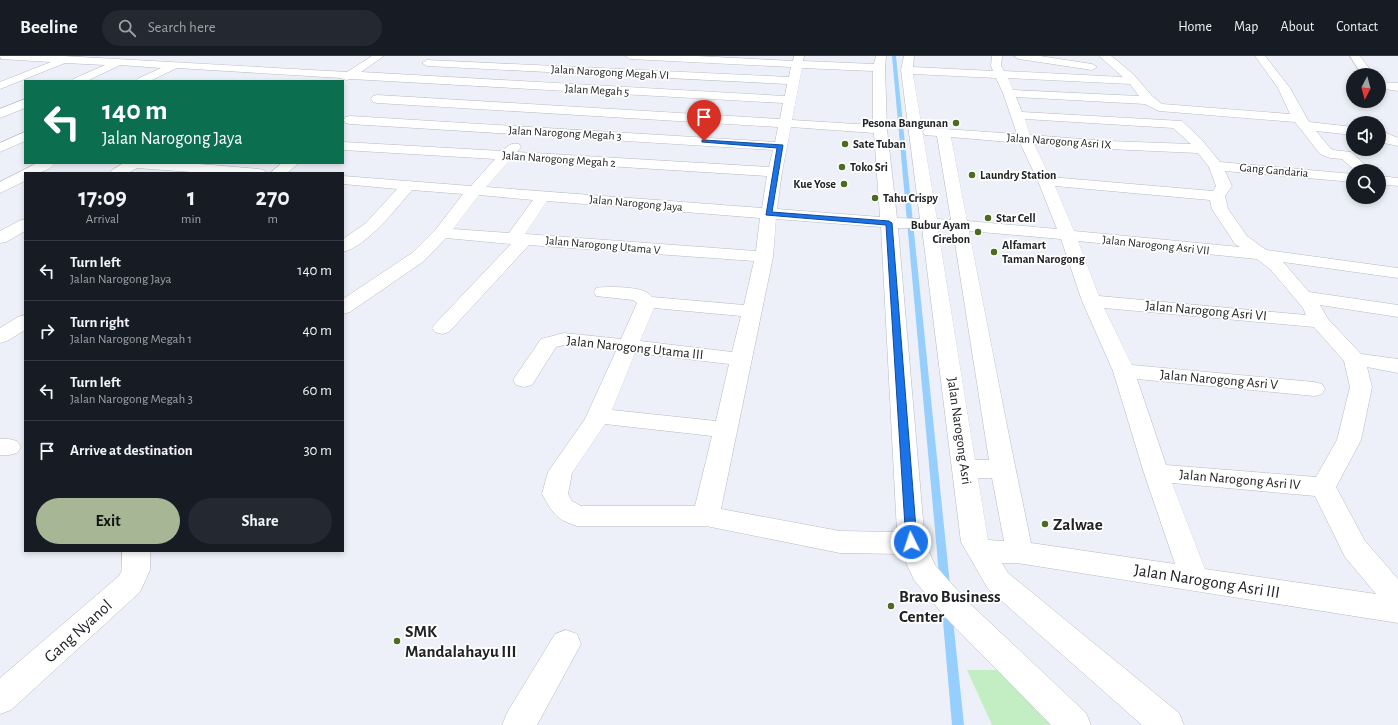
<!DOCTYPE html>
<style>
:root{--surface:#171b24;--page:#242831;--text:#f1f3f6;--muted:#9ea1a6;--line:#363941;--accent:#a7b695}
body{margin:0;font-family:"Alegreya Sans",sans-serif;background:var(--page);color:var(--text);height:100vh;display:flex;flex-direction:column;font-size:15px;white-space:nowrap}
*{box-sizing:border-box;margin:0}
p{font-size:13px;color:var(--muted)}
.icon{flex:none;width:22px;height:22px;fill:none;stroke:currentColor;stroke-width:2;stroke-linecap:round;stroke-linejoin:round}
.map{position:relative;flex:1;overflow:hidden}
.sheet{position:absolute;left:24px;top:116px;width:320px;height:380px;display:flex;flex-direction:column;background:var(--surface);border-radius:0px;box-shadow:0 2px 6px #0003}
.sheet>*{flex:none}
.hud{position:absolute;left:24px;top:24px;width:320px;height:84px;border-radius:0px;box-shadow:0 2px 6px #0003;background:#0b6e4f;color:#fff;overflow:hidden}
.needle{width:26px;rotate:186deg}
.controls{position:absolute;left:1346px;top:12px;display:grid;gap:8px}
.controls a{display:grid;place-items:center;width:40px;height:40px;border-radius:50%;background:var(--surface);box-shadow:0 2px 6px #0003;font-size:20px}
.pin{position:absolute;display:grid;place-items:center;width:34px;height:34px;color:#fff;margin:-41px -17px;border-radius:50% 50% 50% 0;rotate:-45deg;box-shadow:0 0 4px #0007}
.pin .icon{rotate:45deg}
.me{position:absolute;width:44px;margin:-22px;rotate:356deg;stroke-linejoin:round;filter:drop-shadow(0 0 3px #0008)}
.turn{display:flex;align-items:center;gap:14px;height:84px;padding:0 12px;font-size:18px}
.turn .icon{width:52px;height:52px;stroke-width:2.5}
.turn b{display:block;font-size:28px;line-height:34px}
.eta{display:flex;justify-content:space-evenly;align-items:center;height:68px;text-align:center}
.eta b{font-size:24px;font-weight:600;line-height:28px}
.action{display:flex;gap:8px;margin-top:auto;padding:8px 12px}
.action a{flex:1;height:46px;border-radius:24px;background:var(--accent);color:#111;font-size:16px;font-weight:600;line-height:46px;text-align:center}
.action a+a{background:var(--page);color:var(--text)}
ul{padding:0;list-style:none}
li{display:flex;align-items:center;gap:12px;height:60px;padding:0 12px;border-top:1px solid var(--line)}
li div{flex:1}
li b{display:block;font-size:15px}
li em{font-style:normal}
header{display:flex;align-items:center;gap:24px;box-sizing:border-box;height:56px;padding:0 20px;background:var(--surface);border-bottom:1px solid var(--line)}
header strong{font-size:19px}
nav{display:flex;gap:22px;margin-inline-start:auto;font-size:14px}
.search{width:280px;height:36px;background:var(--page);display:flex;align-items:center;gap:10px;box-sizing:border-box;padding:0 14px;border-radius:22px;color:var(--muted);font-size:15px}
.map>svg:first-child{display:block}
.green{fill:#c3eec3}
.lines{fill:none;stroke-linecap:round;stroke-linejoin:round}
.stream{fill:#96cefe;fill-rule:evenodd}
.minor-casing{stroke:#b6bac1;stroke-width:1}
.minor{fill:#fff;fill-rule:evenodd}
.route{fill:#1a73e8;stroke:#114b97}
.poi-dot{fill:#4d6b1f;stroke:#fff;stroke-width:1.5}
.labels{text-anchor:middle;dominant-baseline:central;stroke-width:3.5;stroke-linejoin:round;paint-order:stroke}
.far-street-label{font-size:12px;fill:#212225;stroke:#fff}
.far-poi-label{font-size:12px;font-weight:bold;fill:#212225;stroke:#fff;text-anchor:start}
.street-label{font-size:14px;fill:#212225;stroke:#fff}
.near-poi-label{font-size:17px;font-weight:bold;fill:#212225;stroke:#fff;text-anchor:start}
.near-street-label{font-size:17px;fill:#212225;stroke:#fff}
</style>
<header>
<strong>Beeline</strong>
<div class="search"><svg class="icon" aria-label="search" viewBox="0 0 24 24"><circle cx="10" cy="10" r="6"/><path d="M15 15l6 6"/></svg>Search here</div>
<nav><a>Home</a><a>Map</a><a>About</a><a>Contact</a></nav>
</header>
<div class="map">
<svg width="1398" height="669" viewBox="0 0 1398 669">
<rect width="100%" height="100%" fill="#edf0f8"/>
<!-- green -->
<path class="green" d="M967,614H1005L1066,669H992Z"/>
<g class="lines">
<!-- stream -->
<path class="stream" d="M892,0H896L950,529L949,532L945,533L941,532L940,529Z
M947,549L951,551L952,554L964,669H952L942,554L943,551Z"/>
<defs>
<path id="minor" d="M0,0H63L347,16L372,0H384L361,16L785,40L787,28L427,10L422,7L427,4L789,21L791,11L630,3L625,0H697L793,5L794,0H804L803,5L874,8L876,0H886L885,12L887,73L897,162L920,163L901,14L904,0H914L913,11L993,15L991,10L992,0H1002L1001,10L1004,15L1123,21L1099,0H1111L1115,3L1134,19L1152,40L1162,48L1290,58L1278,32L1255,0H1265L1290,32L1309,66L1353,71V79L1316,75L1330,92L1333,94L1351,96L1372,115H1356L1342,103L1330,102L1320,98L1295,66L1159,55L1145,48L1016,41L1022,56L1182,65L1202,84L1220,106L1353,118V126L1225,115L1232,130L1225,140L1228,153L1247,180L1266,194L1398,212V222L1283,206L1309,236L1398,249V261L1320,249L1328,263L1361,298L1398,303V317L1367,311L1372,331L1361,384L1336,431L1365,485L1398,523V567L1017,507H1002L1008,517L1179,657L1184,669H1142L988,533L961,486L922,172H898L925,487L935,509L967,545L1086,657L1091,669H1051L947,563L914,524L902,498L840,497L706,470H577C555,463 553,457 542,438L548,416L585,363L616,295L564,289L556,291L532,329L524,331L516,329L513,324L541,283L564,277L621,283L637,247L633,244L596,240L594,236L596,232C606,230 635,231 644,235C647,236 650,239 652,241L744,249L754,205L529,189L449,276L442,278L435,276L432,272L435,268L511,188L446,182L424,205L350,256L343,258V243L412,197L436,173L463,138L412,134C396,153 367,190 343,196V183L366,167L397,133L343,128V120L471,130L495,103L343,94V86L502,95C508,90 511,86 519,88L521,91L517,96L769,111L773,94L350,68L345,67L344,64L345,61L350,60L775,86L778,71L377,47L373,46L371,43L373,40L377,39L780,63L783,47L351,23L346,24L341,22L177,12L150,25H135L137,23L161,12L120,9L87,25H71L73,23L105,9L65,7L0,33V26L51,6L1,3ZM802,12L873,15V69L792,64ZM913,18L996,22L1003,37L1017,78L930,72L925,73L923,76L925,79L937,80L951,164L937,163ZM1008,22L1130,28L1139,40L1013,34ZM1025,63L1173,72L1191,88L1108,85L1030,79ZM791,71L874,77L880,161L777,153L782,116ZM951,81L1020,87L1038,125L1057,173L967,165ZM1034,88L1108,93L1198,97L1209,111L1216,130L1213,135L1050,121ZM510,104L767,120L762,152L486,131ZM1055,130L1210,144L1212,153L1235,188L1240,191L1074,175ZM479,139L533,144L509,177L453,173ZM547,145L760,162L756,195L525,178ZM776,163L881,171L897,476L840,475L721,453L773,201ZM938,173L953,174L989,404H975ZM969,175L1061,183L1082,245L1113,315L1144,417L1175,508L1031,487L1011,390ZM1078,185L1257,203L1271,214L1303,252L1306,259L1099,240ZM654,252L741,260L732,296L640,285ZM1104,252L1314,271L1344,305L1350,331L1337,384L1316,421L1166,409L1137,323L1314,340L1322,338L1325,333L1322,328L1314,326L1132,309ZM635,297L729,308L716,365L612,354ZM605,368L712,380L695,450H581L572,445L568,438L572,417ZM978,422H992L1004,485L988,484ZM1172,427L1315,440L1345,501L1376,538L1205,513Z
M1014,0H1040L1092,8L1097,11L1092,14L1019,3Z
M1350,0H1360L1374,19H1362Z
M1379,26L1398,27V35L1379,32Z
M25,43V52L0,62V53Z
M1379,74L1398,82V90L1384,87L1379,84Z
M25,76V85L0,96V87Z
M37,107H55C48,117 36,117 25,117V125L0,137V126Z
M124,107H188L259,113L264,114L266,117H205L137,112L128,117H110L112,114Z
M282,107H299L287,117H270Z
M1379,120L1398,122V130L1379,128Z
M25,163V175L6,186L0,187V175L19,165Z
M25,259V274L7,285L0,287V272L18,261Z
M0,383H9L17,385L21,391L17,397L9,399H0Z
M122,495H150V514L140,536L11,654L0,658V622L119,520L122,514Z
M566,574L577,578L581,588L537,669H502L507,657L555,578Z"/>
</defs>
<!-- minor casing -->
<use href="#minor" class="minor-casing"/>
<!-- minor -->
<use href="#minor" class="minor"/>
</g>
<!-- route -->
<path class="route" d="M704,84L783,89L772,156L889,165L892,167L917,486L915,490L911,491L907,490L906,486L886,169L766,159L777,92L702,86V84Z"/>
<!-- markers -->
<g class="poi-dot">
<circle cx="956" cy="67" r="4"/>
<circle cx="845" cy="88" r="4"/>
<circle cx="842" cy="111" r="4"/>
<circle cx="972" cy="119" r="4"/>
<circle cx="844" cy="128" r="4"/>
<circle cx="875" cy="142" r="4"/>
<circle cx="988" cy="162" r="4"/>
<circle cx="978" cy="176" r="4"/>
<circle cx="994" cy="196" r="4"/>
<circle cx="1045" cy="468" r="4"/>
<circle cx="891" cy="550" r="4"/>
<circle cx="397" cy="585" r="4"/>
</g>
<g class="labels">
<!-- far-street labels -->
<g class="far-street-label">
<text transform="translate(610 16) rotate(3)">Jalan Narogong Megah VI</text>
<text transform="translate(597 34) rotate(3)">Jalan Megah 5</text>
<text transform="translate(565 77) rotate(3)">Jalan Narogong Megah 3</text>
<text transform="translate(1059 85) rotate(4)">Jalan Narogong Asri IX</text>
<text transform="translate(559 103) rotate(4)">Jalan Narogong Megah 2</text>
<text transform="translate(1274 114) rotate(5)">Gang Gandaria</text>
<text transform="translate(636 147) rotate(5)">Jalan Narogong Jaya</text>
<text transform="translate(603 189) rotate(5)">Jalan Narogong Utama V</text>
<text transform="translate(1156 189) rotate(6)">Jalan Narogong Asri VII</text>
</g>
<!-- far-poi labels -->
<g class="far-poi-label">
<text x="948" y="67" text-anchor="end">Pesona Bangunan</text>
<text x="853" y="88">Sate Tuban</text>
<text x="850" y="111">Toko Sri</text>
<text x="980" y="119">Laundry Station</text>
<text x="836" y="128" text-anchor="end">Kue Yose</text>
<text x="883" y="142">Tahu Crispy</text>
<text x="996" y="162">Star Cell</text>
<text x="970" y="169" text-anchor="end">Bubur Ayam<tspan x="970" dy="14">Cirebon</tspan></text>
<text x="1002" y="189">Alfamart<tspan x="1002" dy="14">Taman Narogong</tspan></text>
</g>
<!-- street labels -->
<g class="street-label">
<text transform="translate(1206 255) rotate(5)">Jalan Narogong Asri VI</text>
<text transform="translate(635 292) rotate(6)">Jalan Narogong Utama III</text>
<text transform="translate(1219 324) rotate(5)">Jalan Narogong Asri V</text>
<text transform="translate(959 375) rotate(82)">Jalan Narogong Asri</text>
<text transform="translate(1240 424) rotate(5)">Jalan Narogong Asri IV</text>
</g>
<!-- near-poi labels -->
<g class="near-poi-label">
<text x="1053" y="468">Zalwae</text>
<text x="899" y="540">Bravo Business<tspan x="899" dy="20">Center</tspan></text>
<text x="405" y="575">SMK<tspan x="405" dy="20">Mandalahayu III</tspan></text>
</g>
<!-- near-street labels -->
<g class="near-street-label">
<text transform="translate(1207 525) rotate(9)">Jalan Narogong Asri III</text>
<text transform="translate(78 575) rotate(-42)">Gang Nyanol</text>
</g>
</g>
</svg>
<div class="controls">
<a><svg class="needle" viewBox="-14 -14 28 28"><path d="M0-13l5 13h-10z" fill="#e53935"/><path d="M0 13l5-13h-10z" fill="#9ea1a6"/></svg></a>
<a><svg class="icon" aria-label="sound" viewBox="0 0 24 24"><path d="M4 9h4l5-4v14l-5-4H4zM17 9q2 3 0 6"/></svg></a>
<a><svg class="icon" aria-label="search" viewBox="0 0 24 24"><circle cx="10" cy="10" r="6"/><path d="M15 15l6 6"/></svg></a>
</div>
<div class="pin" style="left:704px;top:85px;background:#d93025"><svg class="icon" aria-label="arrive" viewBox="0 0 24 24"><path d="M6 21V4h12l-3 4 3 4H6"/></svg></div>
<svg class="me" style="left:911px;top:486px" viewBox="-20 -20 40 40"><circle r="17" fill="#1a73e8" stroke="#fff" stroke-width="3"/><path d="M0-11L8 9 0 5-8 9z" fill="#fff"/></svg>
<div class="hud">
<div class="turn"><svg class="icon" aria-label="left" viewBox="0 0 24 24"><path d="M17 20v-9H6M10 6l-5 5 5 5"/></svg><div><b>140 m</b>Jalan Narogong Jaya</div></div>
</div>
<section class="sheet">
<div class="eta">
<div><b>17:09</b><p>Arrival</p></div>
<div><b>1</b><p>min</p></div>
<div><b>270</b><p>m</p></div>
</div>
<ul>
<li><svg class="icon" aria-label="left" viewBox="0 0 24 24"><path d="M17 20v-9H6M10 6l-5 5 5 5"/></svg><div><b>Turn left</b><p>Jalan Narogong Jaya</p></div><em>140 m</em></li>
<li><svg class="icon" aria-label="right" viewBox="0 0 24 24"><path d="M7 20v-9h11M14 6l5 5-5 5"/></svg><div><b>Turn right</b><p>Jalan Narogong Megah 1</p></div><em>40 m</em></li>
<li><svg class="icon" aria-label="left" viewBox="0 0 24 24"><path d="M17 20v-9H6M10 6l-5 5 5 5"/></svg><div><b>Turn left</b><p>Jalan Narogong Megah 3</p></div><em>60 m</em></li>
<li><svg class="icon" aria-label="arrive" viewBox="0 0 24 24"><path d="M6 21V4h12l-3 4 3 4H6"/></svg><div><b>Arrive at destination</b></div><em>30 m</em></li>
</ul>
<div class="action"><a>Exit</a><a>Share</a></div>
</section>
</div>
